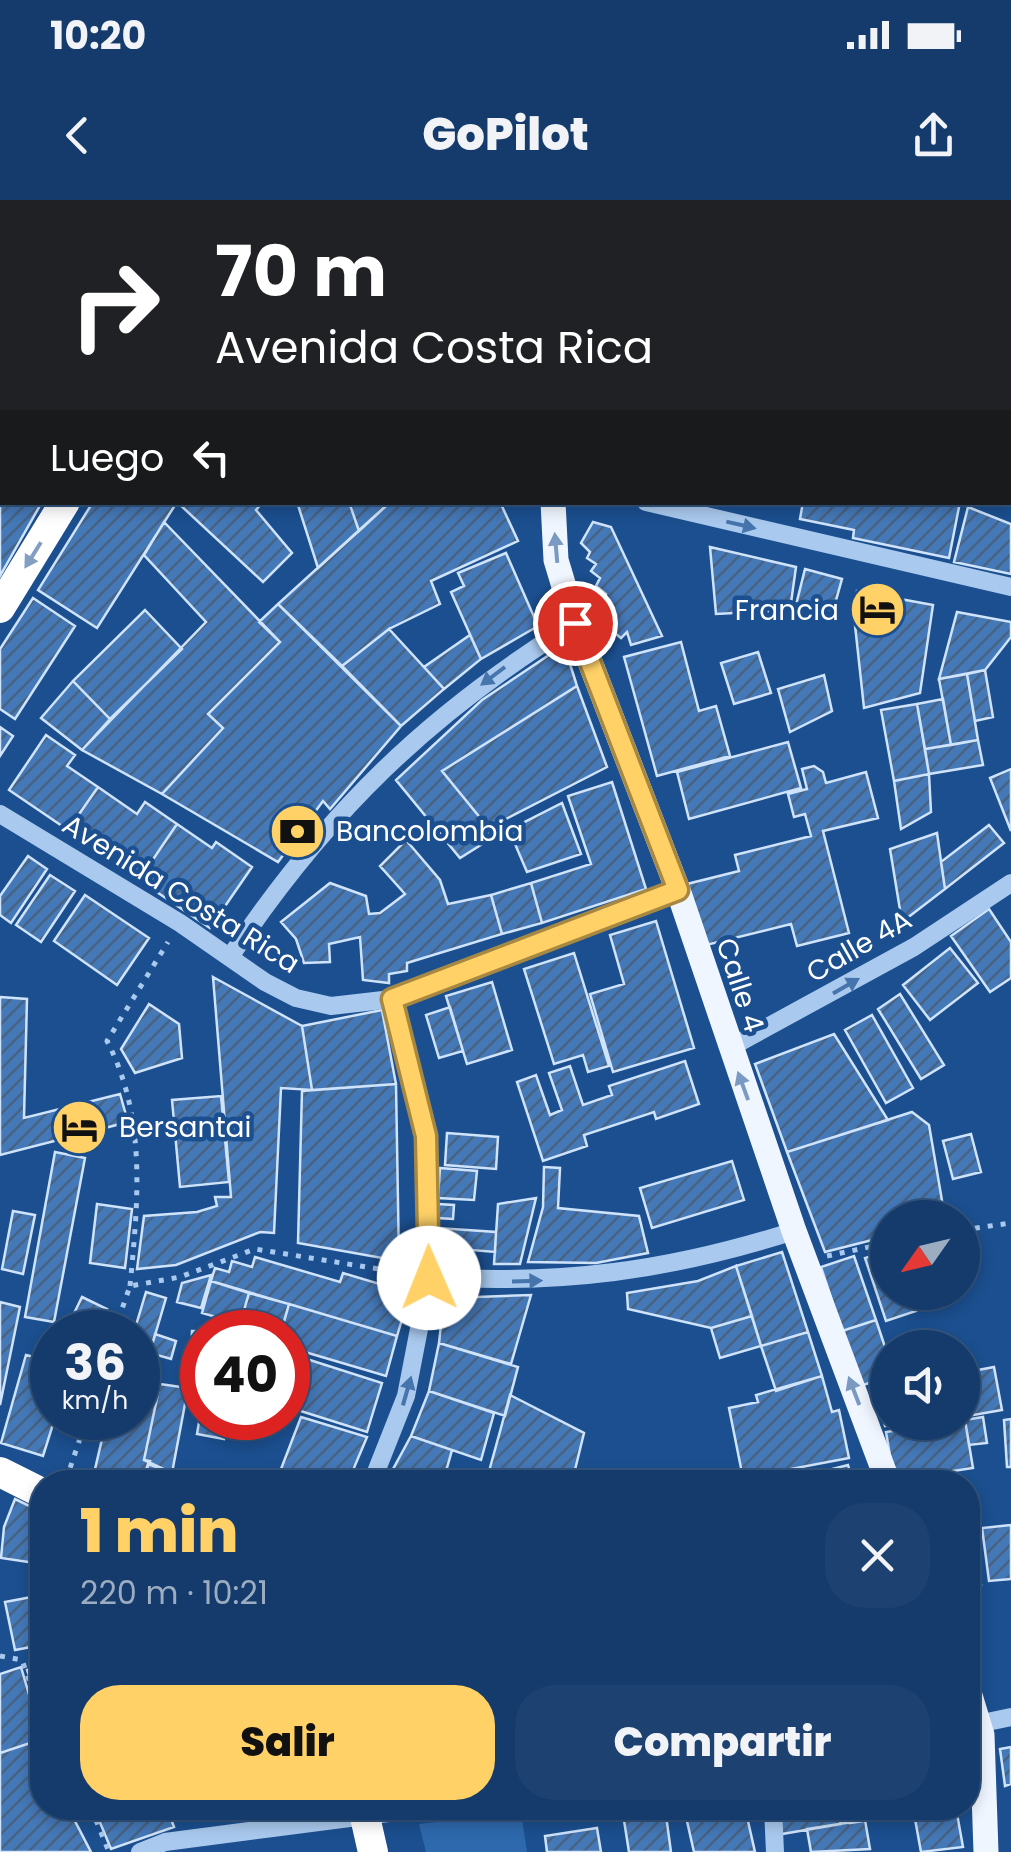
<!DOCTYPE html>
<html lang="es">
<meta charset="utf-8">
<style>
:root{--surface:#143b6b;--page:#1d4271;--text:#f1f3f6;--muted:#9dadc1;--line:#33557e;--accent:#ffd166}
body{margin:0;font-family:Poppins,sans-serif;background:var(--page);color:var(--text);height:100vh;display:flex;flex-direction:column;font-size:38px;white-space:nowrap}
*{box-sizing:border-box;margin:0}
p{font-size:32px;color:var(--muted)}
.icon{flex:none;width:55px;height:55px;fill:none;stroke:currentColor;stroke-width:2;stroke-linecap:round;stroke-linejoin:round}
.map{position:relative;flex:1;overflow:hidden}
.side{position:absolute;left:30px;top:1270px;width:950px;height:350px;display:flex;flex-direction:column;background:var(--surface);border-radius:40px;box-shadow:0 5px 15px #0003,0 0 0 2px var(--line)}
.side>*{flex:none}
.guide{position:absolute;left:0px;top:0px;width:1012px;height:305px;box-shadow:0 5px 15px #0003,0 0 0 2px var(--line);background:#202124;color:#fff;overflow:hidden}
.needle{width:65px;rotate:236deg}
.fabs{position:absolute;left:870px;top:1000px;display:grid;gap:20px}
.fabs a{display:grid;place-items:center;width:110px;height:110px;border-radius:50%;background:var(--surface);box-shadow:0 5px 15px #0003,0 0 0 2px var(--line);font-size:50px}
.speed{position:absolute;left:30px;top:1110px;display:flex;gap:20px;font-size:50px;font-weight:700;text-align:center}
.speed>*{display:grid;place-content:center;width:130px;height:130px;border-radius:50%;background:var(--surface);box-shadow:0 5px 15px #0003,0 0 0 2px var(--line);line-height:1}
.speed small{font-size:25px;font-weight:400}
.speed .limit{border:15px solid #d22;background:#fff;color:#111}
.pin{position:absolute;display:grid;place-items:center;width:85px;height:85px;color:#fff;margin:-42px;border:5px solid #fff;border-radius:50%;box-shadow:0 2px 10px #0007}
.me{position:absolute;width:110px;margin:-55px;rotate:359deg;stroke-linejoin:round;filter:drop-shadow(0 0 8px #0008)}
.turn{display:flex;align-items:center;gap:35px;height:210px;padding:0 50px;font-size:45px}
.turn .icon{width:130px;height:130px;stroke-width:2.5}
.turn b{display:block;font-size:70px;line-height:85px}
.then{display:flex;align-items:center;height:95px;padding:0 50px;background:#0003;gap:20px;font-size:38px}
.round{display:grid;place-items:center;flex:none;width:105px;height:105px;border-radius:40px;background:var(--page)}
.summary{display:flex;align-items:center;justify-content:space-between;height:170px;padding:0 50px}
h1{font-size:60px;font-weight:800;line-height:75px;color:var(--accent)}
.button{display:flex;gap:20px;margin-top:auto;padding:20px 50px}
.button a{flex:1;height:115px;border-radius:40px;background:var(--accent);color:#111;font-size:40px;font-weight:800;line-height:115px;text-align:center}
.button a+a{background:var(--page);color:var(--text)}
.status{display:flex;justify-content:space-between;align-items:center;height:70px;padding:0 50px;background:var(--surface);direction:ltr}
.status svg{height:28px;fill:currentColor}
header{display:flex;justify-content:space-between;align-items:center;height:130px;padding:0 50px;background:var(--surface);font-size:45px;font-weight:800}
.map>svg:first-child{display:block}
.green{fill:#2e69ad}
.building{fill:url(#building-hatch);stroke:#cfe3fa;stroke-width:2.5}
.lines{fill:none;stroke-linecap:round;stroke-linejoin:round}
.path{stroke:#a9c9ee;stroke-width:5;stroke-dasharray:5 8;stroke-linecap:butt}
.minor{stroke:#a9c9ee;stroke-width:18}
.major{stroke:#f0f6ff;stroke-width:25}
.highway{stroke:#fff;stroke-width:30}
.oneway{fill:#4674ac}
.oneway2{fill:#7b9ac1}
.oneway3{fill:#829ec1}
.route-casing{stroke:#a68842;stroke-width:25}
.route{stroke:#ffd166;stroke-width:18}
.labels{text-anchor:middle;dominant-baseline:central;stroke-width:9;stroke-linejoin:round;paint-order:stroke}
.poi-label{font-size:28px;fill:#fff;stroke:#1b4f8f;text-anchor:start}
.street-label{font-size:28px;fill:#fff;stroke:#1b4f8f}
</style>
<div class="status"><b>10:20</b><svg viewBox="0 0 49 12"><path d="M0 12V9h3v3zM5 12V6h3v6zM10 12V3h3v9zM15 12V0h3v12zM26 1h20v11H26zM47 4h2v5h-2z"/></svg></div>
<header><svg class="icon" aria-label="back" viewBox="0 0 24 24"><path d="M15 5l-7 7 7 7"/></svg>GoPilot<svg class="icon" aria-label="share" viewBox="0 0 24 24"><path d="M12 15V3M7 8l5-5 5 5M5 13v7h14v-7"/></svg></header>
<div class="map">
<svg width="1011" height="1652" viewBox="0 0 1011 1652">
<defs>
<pattern id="building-hatch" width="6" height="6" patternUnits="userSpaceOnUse" patternTransform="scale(2.5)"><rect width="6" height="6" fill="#4478b7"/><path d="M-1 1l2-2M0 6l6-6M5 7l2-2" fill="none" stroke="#486282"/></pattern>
</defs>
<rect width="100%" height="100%" fill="#1b4f8f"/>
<!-- green -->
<path class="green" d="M521,1612L527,1652H426L419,1624Z"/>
<!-- building -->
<path class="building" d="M335,0H607L606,2Z
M675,0H764L674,2Z
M0,94L2,95V174L0,173Z
M0,173L2,174V271L0,270Z
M0,285L2,302H42L0,376Z
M93,302H177L97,428L38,390Z
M177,302H263L256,310L292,353L263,382Z
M297,302H349L359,331L318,368Z
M349,302H381L385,307L359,331Z
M390,302H500L518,341L431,381L440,404L389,429L342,466L278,404Z
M803,302H960L949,358L853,338L854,330L800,319Z
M968,307L1011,324V374L954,362Z
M164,322L280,442L208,514L223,528L162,594L82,550L206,422L144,355Z
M593,322L611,327L662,436L631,445L627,432L621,438L611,430L616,422L607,415L612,409L602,401L606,394L596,386L600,378L591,371L596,364L587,358L590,352L581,343Z
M710,347L796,367L790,410L716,414Z
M506,353L538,426L481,459L451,392L464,386L458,373Z
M805,369L842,379L833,411L797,401Z
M857,391L933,405L920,493L864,508L854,416Z
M33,398L75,426L15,519L0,509V449Z
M278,404L401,526L330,609L323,601L278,662L162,594L223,528L208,514L280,442L259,422Z
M145,410L182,449L110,519L73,481Z
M957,412L1011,422V437L985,470L939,479Z
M389,429L444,489L401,526L342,466Z
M470,435L481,459L444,489L424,467Z
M681,442L699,511L716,506L730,556L657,576L624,457Z
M564,445L577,486L442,571L495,636L460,658L396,580L482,500Z
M758,452L771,493L734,504L721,463Z
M985,470L993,517L975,521L967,474Z
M967,474L978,540L951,545L939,479Z
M824,475L832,511L790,532L778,489Z
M73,481L110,519L82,550L41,518Z
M577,486L607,567L498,623L503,632L495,636L442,571Z
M943,499L951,545L925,549L917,504Z
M917,504L929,574L894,581L881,510Z
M0,527L13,536L0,556Z
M46,535L75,555L67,566L98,587L68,630L9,590Z
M978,540L983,565L929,574L925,549Z
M788,542L801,588L689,619L677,572Z
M814,566L823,572L826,583L866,572L878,618L823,631L849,733L797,746L791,724L702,746L687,684L739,671L735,655L811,636L805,614L794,617L788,594L807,589L802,569Z
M1011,569V631L990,578Z
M929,574L931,612L901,629L894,581Z
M612,582L646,689L542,723L531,683L591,664L568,596Z
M98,587L137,614L145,602L177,624L139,680L68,630Z
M562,603L581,654L527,672L509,630Z
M177,624L212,648L216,642L252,667L210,728L139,680Z
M989,625L1004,643L945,689L941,662Z
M937,633L945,689L902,722L890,649Z
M406,640L440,680L448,704L491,695L502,734L407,763V771L389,774V783L363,780L360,737L329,744L330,762L304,763L296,739L281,722L330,683L366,696L369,714L380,713L405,694L380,666Z
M28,656L47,669L11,723L0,715V696Z
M50,675L75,691L41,742L16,725Z
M531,683L542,723L502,734L491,695Z
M85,695L149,738L117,785L54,741Z
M989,709L1011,742V778L990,792L951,736Z
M656,721L694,848L613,872L590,794L624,784L610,735Z
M950,748L978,783L930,820L903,785Z
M574,753L609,866L588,872L583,855L554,864L524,769Z
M213,777L302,826L312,890L281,888L274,1033L260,1032L176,1065L137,1069L144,1016L197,1012L217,1006L215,997H231Z
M492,782L512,850L467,864L446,796Z
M900,794L944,865L921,879L878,809Z
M0,797L27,799L24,918L120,894L128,922L0,955Z
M149,804L179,824L182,858L135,873L121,849Z
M450,807L463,851L439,858L426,815Z
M382,810L396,884L312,890L302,826Z
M872,815L913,888L886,903L845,830Z
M834,834L888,920L787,952L755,864Z
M685,861L699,904L656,919L654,912L584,935L587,946L543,961L517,882L536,875L550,915L562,910L549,873L570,866L583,905L612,895L609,886Z
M396,884L399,1061L298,1043L302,891Z
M221,896L229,982L180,987L172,900Z
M912,912L929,925L945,1018H888V1036L825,1052L787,952Z
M447,933L498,937L496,969L445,965Z
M971,934L981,972L953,979L943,941Z
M55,952L85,958L54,1122L25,1117Z
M732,961L744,1000L652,1028L640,988Z
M544,967L560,968L558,1008L639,1016L648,1053L596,1063L528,1062L543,1007Z
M440,968L477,971L474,1000L438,998Z
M536,998L520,1064H494L498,1004Z
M97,1004L132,1009L125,1068L90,1063Z
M438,1004L454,1005L453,1019L437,1018Z
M13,1011L35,1015L23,1074L2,1069Z
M437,1028L496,1032L495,1052L436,1047Z
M888,1051V1092H910L916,1111L886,1121L865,1058Z
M782,1052L808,1132L761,1146L736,1066Z
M854,1056L876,1120L842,1131L821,1067Z
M255,1057L340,1082L343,1073L410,1093L397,1136L211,1081L215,1068L229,1072L232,1061L252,1067Z
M736,1066L752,1116L711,1128L628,1109L627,1093L698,1081Z
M211,1075L201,1108L177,1102L182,1083Z
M211,1081L249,1093L240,1124L202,1113Z
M146,1092L166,1098L145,1169L138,1166V1132H134Z
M249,1093L289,1104L281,1132L240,1124Z
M531,1095L511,1164L439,1143L443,1106L450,1098Z
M82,1097L107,1109L95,1132H65Z
M0,1102L20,1107L0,1205Z
M289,1104L397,1136L386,1176L288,1147V1132H281Z
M752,1116L761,1146L720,1158L711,1128Z
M876,1120L888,1156V1177L860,1186L842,1131Z
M192,1131L222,1132H202V1159H191Z
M808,1132L822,1176L776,1191L761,1146Z
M155,1134L176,1141L171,1159L150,1153Z
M439,1143L518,1167L505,1216L429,1191Z
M288,1153L382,1183L367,1232L288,1207Z
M26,1155L52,1161L55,1218L43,1256L1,1243Z
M994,1167L1002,1210L962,1217V1173Z
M822,1176L832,1212L839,1210L849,1258L743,1278L729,1208L758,1202L756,1195Z
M138,1181L160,1184L144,1260L150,1261L142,1282H92L106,1222L138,1218Z
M160,1184L188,1188L172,1273L144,1260Z
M888,1187V1222H902L885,1226L878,1188Z
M429,1191L494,1213L481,1260L411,1236Z
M510,1195L584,1233L572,1282H520L488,1275Z
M202,1204V1218H228L224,1239L197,1234Z
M301,1217L367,1237L348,1282H276Z
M983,1217L987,1243L969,1245L965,1220Z
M1011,1219V1267H1007L1004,1220Z
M965,1220L973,1268L894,1280L886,1232Z
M411,1236L452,1250L443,1282H386Z
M148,1264L172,1273L169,1282H142Z
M848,1265L853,1282H798L797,1278Z
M15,1299L42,1312V1364L1,1358L4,1327Z
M1011,1325V1379L989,1381L982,1328Z
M976,1338L981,1385L968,1388V1340Z
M42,1395V1445L15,1450L5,1402Z
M42,1465V1510L27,1470Z
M21,1467L42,1539L0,1553V1474Z
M42,1539V1608H79L83,1615L75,1621L91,1652H0V1553Z
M1011,1547V1584L1005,1586L1000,1549Z
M94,1608H167L174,1627L111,1649Z
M243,1608H299L244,1614Z
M665,1608L671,1652H629L623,1614Z
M684,1608H745L755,1652H694Z
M777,1608H838L841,1624L782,1634Z
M847,1608H887L889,1617L850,1623Z
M913,1608H956L963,1647L921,1652Z
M865,1620L870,1649L811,1652L807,1629Z
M597,1628L601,1652H547L545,1636Z"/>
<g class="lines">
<!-- path -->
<path class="path" d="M0,276L2,277
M962,1030L1011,1023
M827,1056L888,1043
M130,1086C138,1002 147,918 107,841L168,742
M114,1132L130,1086L180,1077L255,1049L410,1074
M66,1280L87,1218
M0,1456L22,1460L42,1517
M91,1608L109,1652"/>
<!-- minor -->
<path class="minor" d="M300,0L303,2
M646,302L1011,387
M0,614L180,723L265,782L296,798L331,806L392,799L678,690
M230,757C326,613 428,514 575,423
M729,848L914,747L1011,683
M429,1077C561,1085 669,1071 794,1031
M372,1282L406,1196L429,1077L426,936L392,799
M968,1526L1011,1517
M773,1608L775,1652
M140,1652L165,1642L427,1608"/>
<!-- major -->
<path class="major" d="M647,2L648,0
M553,302L556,360L575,423L678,690L794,1031L888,1282
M968,1489L982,1535L986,1652"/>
<!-- highway -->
<path class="highway" d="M976,0L978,2
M251,2L253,0
M1010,43L1011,44
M0,408L65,302
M0,1272L42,1293
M363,1608L373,1652"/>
</g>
<!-- one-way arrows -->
<defs><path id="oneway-solid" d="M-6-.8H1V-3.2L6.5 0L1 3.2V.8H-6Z" transform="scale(2.5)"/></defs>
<g class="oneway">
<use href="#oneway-solid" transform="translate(741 325) rotate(13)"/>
<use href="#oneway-solid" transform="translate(493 476) rotate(143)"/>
<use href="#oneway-solid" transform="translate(846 786) rotate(-30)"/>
<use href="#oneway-solid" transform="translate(527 1081) rotate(-2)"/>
<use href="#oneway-solid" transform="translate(407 1191) rotate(-74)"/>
</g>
<g class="oneway2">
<use href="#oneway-solid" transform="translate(556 348) rotate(-95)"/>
<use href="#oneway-solid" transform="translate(743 886) rotate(-110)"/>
<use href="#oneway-solid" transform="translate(854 1191) rotate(-111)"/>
</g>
<use class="oneway3" href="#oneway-solid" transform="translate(33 355) rotate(122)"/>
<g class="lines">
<defs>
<path id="route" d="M429,1078L426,936L392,799L678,690L575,423"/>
</defs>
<!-- route casing -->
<use href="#route" class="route-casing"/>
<!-- route -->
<use href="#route" class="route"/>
</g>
<!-- icons -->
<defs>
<symbol id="hotel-disc" viewBox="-11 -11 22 22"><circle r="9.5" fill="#ffd166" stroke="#1b4f8f"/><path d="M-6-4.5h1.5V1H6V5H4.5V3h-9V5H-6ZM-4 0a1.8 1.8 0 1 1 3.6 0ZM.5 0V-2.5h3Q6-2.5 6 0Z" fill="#111"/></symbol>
<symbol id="bank-disc" viewBox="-11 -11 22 22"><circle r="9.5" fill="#ffd166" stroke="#1b4f8f"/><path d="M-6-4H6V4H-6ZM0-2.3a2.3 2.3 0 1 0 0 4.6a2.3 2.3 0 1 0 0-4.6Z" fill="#111"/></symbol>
</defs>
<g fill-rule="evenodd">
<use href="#hotel-disc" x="846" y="378" width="63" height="63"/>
<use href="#bank-disc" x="266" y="600" width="63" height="63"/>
<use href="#hotel-disc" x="48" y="896" width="63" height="63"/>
</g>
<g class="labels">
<!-- poi labels -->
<g class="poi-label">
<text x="839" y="410" text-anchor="end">Francia</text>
<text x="336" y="631">Bancolombia</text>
<text x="119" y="927">Bersantai</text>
</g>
<!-- street labels -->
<g class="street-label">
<text transform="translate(181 694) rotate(32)">Avenida Costa Rica</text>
<text transform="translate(859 746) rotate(-30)">Calle 4A</text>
<text transform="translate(740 785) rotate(72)">Calle 4</text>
</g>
</g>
</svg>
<div class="fabs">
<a><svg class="needle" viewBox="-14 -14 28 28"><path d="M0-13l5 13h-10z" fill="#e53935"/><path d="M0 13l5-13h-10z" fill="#9dadc1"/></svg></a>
<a><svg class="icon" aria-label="sound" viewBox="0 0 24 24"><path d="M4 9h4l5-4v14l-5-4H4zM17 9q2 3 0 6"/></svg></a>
</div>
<div class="speed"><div>36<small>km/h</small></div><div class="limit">40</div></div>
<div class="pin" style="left:575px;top:423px;background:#d93025"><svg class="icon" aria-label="arrive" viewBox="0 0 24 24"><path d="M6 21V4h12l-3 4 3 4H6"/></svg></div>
<svg class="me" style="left:429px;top:1078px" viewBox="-20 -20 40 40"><circle r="19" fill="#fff"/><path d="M0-13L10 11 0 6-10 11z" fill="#ffd166"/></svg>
<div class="guide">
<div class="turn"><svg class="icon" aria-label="right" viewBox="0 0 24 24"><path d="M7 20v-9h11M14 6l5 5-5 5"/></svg><div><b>70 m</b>Avenida Costa Rica</div></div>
<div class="then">Luego<svg class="icon" aria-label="left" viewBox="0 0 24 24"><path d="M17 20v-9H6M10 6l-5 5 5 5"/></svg></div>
</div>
<section class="side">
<div class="summary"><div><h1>1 min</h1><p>220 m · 10:21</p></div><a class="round"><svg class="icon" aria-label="close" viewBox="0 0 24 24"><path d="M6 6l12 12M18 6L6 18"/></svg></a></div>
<div class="button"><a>Salir</a><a>Compartir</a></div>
</section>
</div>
